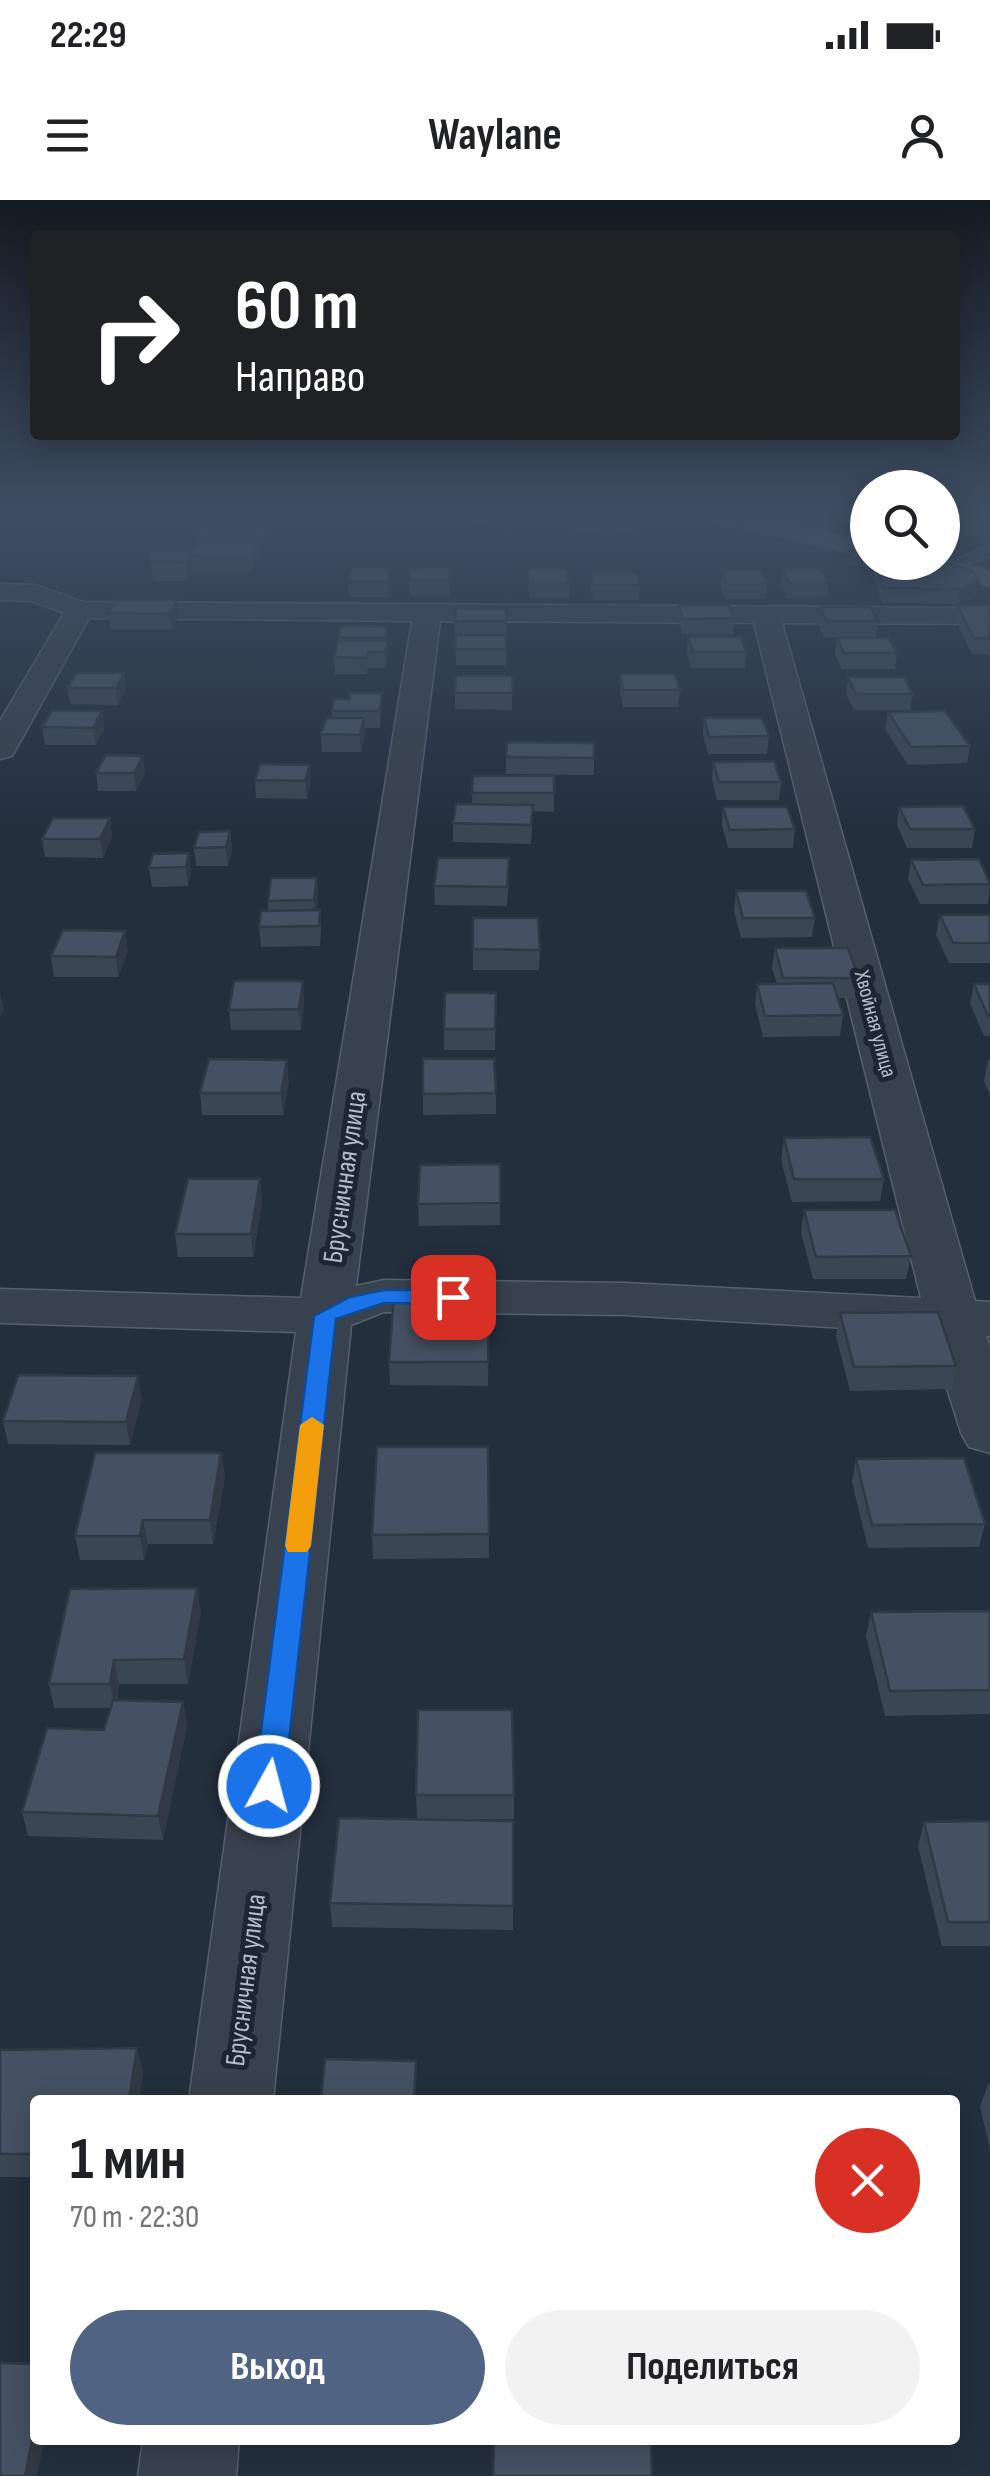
<!DOCTYPE html>
<html lang="ru">
<meta charset="utf-8">
<style>
:root{--surface:#fff;--page:#f2f2f2;--text:#202124;--muted:#757577;--accent:#506383}
body{margin:0;font-family:"Sofia Sans Condensed",sans-serif;background:var(--page);color:var(--text);height:100vh;display:flex;flex-direction:column;font-size:38px;white-space:nowrap}
*{box-sizing:border-box;margin:0}
p{font-size:32px;color:var(--muted)}
.icon{flex:none;width:55px;height:55px;fill:none;stroke:currentColor;stroke-width:2;stroke-linecap:round;stroke-linejoin:round}
.map{position:relative;flex:1;overflow:hidden}
.details{position:absolute;left:30px;top:1895px;width:930px;height:350px;display:flex;flex-direction:column;background:var(--surface);border-radius:10px;box-shadow:0 5px 25px #0003}
.details>*{flex:none}
.banner{position:absolute;left:30px;top:30px;width:930px;height:210px;border-radius:10px;box-shadow:0 5px 25px #0003;background:#202124;color:#fff;overflow:hidden}
.tools{position:absolute;left:850px;top:270px;display:grid;gap:20px}
.tools a{display:grid;place-items:center;width:110px;height:110px;border-radius:50%;background:var(--surface);box-shadow:0 5px 25px #0003;font-size:50px}
.pin{position:absolute;display:grid;place-items:center;width:85px;height:85px;color:#fff;margin:-42px;border-radius:20px;box-shadow:0 5px 15px #0006}
.me{position:absolute;width:110px;margin:-55px;rotate:7deg;stroke-linejoin:round;filter:drop-shadow(0 0 8px #0008)}
.turn{display:flex;align-items:center;gap:35px;height:210px;padding:0 40px;font-size:45px}
.turn .icon{width:130px;height:130px;stroke-width:2.5}
.turn b{display:block;font-size:70px;line-height:85px}
.round{display:grid;place-items:center;flex:none;width:105px;height:105px;border-radius:52px;background:var(--page)}
.headline{display:flex;align-items:center;justify-content:space-between;height:170px;padding:0 40px}
h1{font-size:60px;font-weight:700;line-height:75px}
.primary-button{display:flex;gap:20px;margin-top:auto;padding:20px 40px}
.primary-button a{flex:1;height:115px;border-radius:60px;background:var(--accent);color:#fff;font-size:40px;font-weight:700;line-height:115px;text-align:center}
.primary-button a+a{background:var(--page);color:var(--text)}
.status{display:flex;justify-content:space-between;align-items:center;height:70px;padding:0 50px;background:var(--surface);direction:ltr}
.status svg{height:28px;fill:currentColor}
header{display:flex;justify-content:space-between;align-items:center;height:130px;padding:0 40px;background:var(--surface);font-size:45px;font-weight:700}
.map>svg:first-child{display:block}
.lines{fill:none;stroke-linecap:round;stroke-linejoin:round}
.lane-casing{stroke:#565f6c;stroke-width:3}
.street-casing{stroke:#565f6c;stroke-width:3}
.primary-casing{stroke:#414a57;stroke-width:3}
.lane{fill:#38414e;fill-rule:evenodd}
.street{fill:#38414e;fill-rule:evenodd}
.primary{fill:#56606e;fill-rule:evenodd}
.wall{fill:#3b4654}
.shaded-wall{fill:#303945}
.building{fill:#455162;stroke:#303945;stroke-width:2.5}
.route{fill:#1a73e8;stroke:#114b97;stroke-width:2.5}
.slow{fill:#f59e0b}
.labels{text-anchor:middle;dominant-baseline:central;stroke-width:10;stroke-linejoin:round;paint-order:stroke}
.far-street-label{font-size:22px;fill:#b4bcc9;stroke:#1d2633}
.street-label{font-size:28px;fill:#b4bcc9;stroke:#1d2633}
</style>
<div class="status"><b>22:29</b><svg viewBox="0 0 49 12"><path d="M0 12V9h3v3zM5 12V6h3v6zM10 12V3h3v9zM15 12V0h3v12zM26 1h20v11H26zM47 4h2v5h-2z"/></svg></div>
<header><svg class="icon" aria-label="menu" viewBox="0 0 24 24"><path d="M4 6h16M4 12h16M4 18h16"/></svg>Waylane<svg class="icon" aria-label="person" viewBox="0 0 24 24"><circle cx="12" cy="8" r="4"/><path d="M4 21q1-7 8-7t8 7"/></svg></header>
<div class="map">
<svg width="990" height="2276" viewBox="0 0 990 2276">
<rect width="100%" height="100%" fill="#242f3e"/>
<g class="lines">
<defs>
<path id="lane" d="M449,312H508L479,322Z
M990,345V355L967,364L959,359Z"/>
<path id="street" d="M0,384L36,385L83,402L990,408V424L782,423L975,1101L990,1102V1136H986L990,1147V1253L969,1247L961,1233L930,1133L625,1115L384,1112L351,1125L273,1900H189L296,1132L0,1123V1089L301,1098L412,421L89,418L16,549L12,556L0,559V521L64,413L32,401L0,400ZM440,421L754,423L921,1098L625,1083L384,1080L356,1086Z
M143,2240H239L236,2276H138Z"/>
<path id="primary" d="M698,312H739L868,342V358L702,317Z
M942,359L990,371V387L913,367L909,362H942Z"/>
</defs>
<!-- lane casing -->
<use href="#lane" class="lane-casing"/>
<!-- street casing -->
<use href="#street" class="street-casing"/>
<!-- primary casing -->
<use href="#primary" class="primary-casing"/>
<!-- lane -->
<use href="#lane" class="lane"/>
<!-- street -->
<use href="#street" class="street"/>
<!-- primary -->
<use href="#primary" class="primary"/>
</g>
<!-- wall -->
<path class="wall" d="M132,312H200L164,321Z
M942,312L990,318V342L942,331Z
M556,316L637,327L605,337L556,324Z
M266,317L267,331L253,371H193L188,381H153L150,351H191V356Z
M849,352H868V362H872L871,367H851L848,360Z
M875,362L979,382L976,397L958,404L882,403L874,377Z
M449,367V396H410L409,381Z
M389,368V397H349L348,382Z
M527,369L569,383V398H529Z
M721,370L767,384L765,399H725L720,385Z
M782,370L829,383L827,398L787,399L781,384Z
M592,373L640,385L639,400H593L591,388Z
M116,400L178,416L172,429H110L108,413Z
M679,405L734,418L733,434H682L678,420Z
M957,405H990V455L972,454L955,420Z
M820,407L878,421L876,437H824L818,423Z
M507,409L506,465H456L455,421Z
M386,426L388,457L386,468H368L367,474H335L334,457L339,441L340,427Z
M688,437L746,452L745,468H691L687,453Z
M837,438L897,453L895,469H842L835,454Z
M124,473L126,489L118,505L70,504L67,488Z
M620,474L680,490L678,507H623L620,490Z
M512,476V510L455,509V493Z
M848,477L913,494L910,510H854L846,494Z
M382,493V510L380,528H365V535L361,552H322L321,534L332,518V511L349,499Z
M102,511L104,528L96,545H45L42,527Z
M888,512L970,546L967,563L908,565L885,529Z
M704,518L769,536L767,554H708L703,535Z
M143,556L145,573L136,591H98L96,573Z
M506,557L594,558V575L506,574Z
M713,562L781,582L779,600H717L712,579Z
M260,564L311,583L307,599L256,598L255,580Z
M473,576H554V612L533,611L531,644L453,642V623L472,604Z
M723,607L795,629L793,648H728L722,625Z
M899,607L975,629L972,648H907L897,625Z
M110,618L112,637L103,658L45,657L42,639Z
M230,631L232,650L228,666H196L194,648Z
M189,653L191,672L188,686L152,687L149,668Z
M911,660L990,682L988,704H920L908,679Z
M509,677L507,706L435,705L434,686Z
M317,678L318,697L317,710H320L321,730L320,746L261,747L259,727L268,711V701Z
M736,691L815,718L812,737L741,738L734,711Z
M940,715H990V763H949L936,735Z
M473,718L540,750L539,770H473Z
M775,748L859,778L856,798H838L843,815L840,836L763,837L755,804L757,784H777L772,768Z
M128,751L118,777H54L51,756Z
M974,784H990V836H984L970,804Z
M496,793L495,850H444V829Z
M304,801L301,830H231L229,810Z
M988,860H990V895L984,881Z
M289,881L283,915H202L200,893Z
M496,893V914L423,915V894Z
M784,938L884,979L880,1001L792,1002L781,960Z
M500,964V1025L419,1026L418,1004Z
M260,979L262,1002L253,1057H178L175,1034Z
M804,1010L911,1056L906,1079H813L801,1033Z
M489,1094L488,1186L390,1185L389,1162Z
M840,1113L956,1166L952,1189L850,1191L836,1136Z
M142,1199L130,1245L8,1244L3,1221Z
M488,1247L489,1358L373,1359L372,1335Z
M221,1253L225,1277L213,1344H148L144,1360H80L75,1336Z
M856,1259L985,1324L979,1347L868,1348L852,1282Z
M990,1411V1514L885,1516L866,1436L871,1412Z
M201,1412L188,1484H119L117,1500L183,1502L187,1526L163,1640L28,1636L22,1612L104,1530L110,1508H54L49,1484Z
M416,1595H514V1619H432L513,1621V1730L332,1727L330,1703L417,1619Z
M990,1621V1746H942L918,1646L924,1622Z
M137,1848L143,1872L139,1900H35V1977H0V1850Z
M988,1884H990V1949L980,1907Z"/>
<!-- shaded-wall -->
<path class="shaded-wall" d="M162,312H200L164,321Z
M266,317L267,331L253,371L252,356Z
M637,319V327L605,337L606,329Z
M191,351L193,371L188,381L186,362Z
M979,382L976,397L958,404L960,389Z
M177,400L178,416L172,429L170,414Z
M386,426L388,457L386,468L385,452Z
M124,473L126,489L118,505L116,488Z
M382,493V510L380,528V511Z
M102,511L104,528L96,545L93,528Z
M364,518L365,535L361,552L360,535Z
M143,556L145,573L136,591L134,573Z
M310,565L311,583L307,599L305,581Z
M110,618L112,637L103,658L100,639Z
M230,631L232,650L228,666L226,647Z
M189,653L191,672L188,686L186,667Z
M317,678L318,697L316,720L314,700Z
M125,731L128,751L118,777L116,757Z
M303,781L304,801L301,830L299,809Z
M0,791L4,810L0,818Z
M287,860L289,881L283,915L281,893Z
M260,979L262,1002L253,1057L251,1034Z
M138,1176L142,1199L130,1245L126,1222Z
M221,1253L225,1277L213,1344L210,1320Z
M143,1320L148,1344L144,1360L140,1336Z
M197,1388L201,1412L188,1484L184,1459Z
M114,1460L119,1484L115,1508L110,1484Z
M183,1502L187,1526L163,1640L158,1616Z
M137,1848L143,1872L139,1900H129Z
M416,1861V1900H414Z
M35,2225V2240H44L37,2276H25Z"/>
<!-- building -->
<path class="building" d="M571,312H607L637,319L606,329L556,316Z
M942,312H963L990,318V328L942,317Z
M209,316L266,317L252,356H191Z
M150,351H191L186,362L151,361Z
M849,352H868V359H852Z
M876,362L951,364L973,371L979,382L960,389L884,388Z
M449,367V381H409L410,368Z
M350,368H389L388,382H348Z
M527,369H567L569,383H529Z
M822,369L829,383H789L782,370Z
M721,370H761L767,384H726Z
M592,373H637L640,385H594Z
M116,400H177L170,414L108,413Z
M679,405H729L734,418L683,419Z
M957,405H990V439L974,438Z
M820,407H870L878,421H826Z
M456,408L507,409L506,421H455Z
M386,426V438H339L340,427Z
M456,435H506V449H455Z
M688,437H741L746,452H693Z
M837,438H889L897,453H844Z
M338,441H388L385,452H368L367,458L334,457Z
M76,473H124L116,488H67Z
M620,474H675L680,490H623Z
M456,476H512L513,493H455Z
M848,477H904L913,494H856Z
M350,493H382L380,511H332L334,499H349Z
M52,511H102L93,528L42,527Z
M945,511L970,546L911,547L888,512Z
M326,518H364L360,535L321,534Z
M704,518H762L769,536L709,537Z
M507,542L594,543V558L506,557Z
M106,555L143,556L134,573H96Z
M774,561L781,582H719L713,562Z
M260,564L310,565L305,581L255,580Z
M473,576H554V593H472Z
M456,604L533,605L531,625L453,623Z
M963,606L975,629H910L899,607Z
M723,607H787L795,629L730,630Z
M53,618H110L100,639H42Z
M230,631L226,647L194,648L199,632Z
M189,653L186,667L149,668L153,654Z
M438,658H509L507,687L434,686Z
M979,659L990,684L923,685L911,660Z
M271,678H317L314,700L268,701Z
M736,691H806L815,718H743Z
M320,710L319,726L259,727L261,711Z
M940,715H990V743H953Z
M473,718H538L540,750L473,749Z
M63,730L125,731L116,757L51,756Z
M775,748H848L859,778H783Z
M234,781H303L299,809L229,810Z
M833,783L843,815L765,816L757,784Z
M974,784H990V816H988Z
M445,793H496L495,829H444Z
M209,859L287,860L281,893H200Z
M423,859H494L496,893L423,894Z
M870,937L884,979H794L784,938Z
M500,964V1003L418,1004L420,965Z
M188,979H260L251,1034H175Z
M804,1010H895L911,1056L816,1057Z
M394,1094H489L488,1162H389Z
M938,1112L956,1166L854,1167L840,1113Z
M18,1175L138,1176L126,1222L3,1221Z
M377,1247H488L489,1334L372,1335Z
M95,1253H221L210,1320H143L140,1336H75Z
M964,1258L985,1324L872,1325L856,1259Z
M197,1388L184,1459L114,1460L110,1484H49L70,1389Z
M990,1411V1490L890,1491L871,1412Z
M113,1500L183,1502L158,1616L22,1612L47,1528L104,1530Z
M418,1510H512L514,1595H416Z
M339,1618L513,1621V1706L330,1703Z
M990,1621V1722H948L924,1622Z
M137,1848L129,1900H35V1954H0V1850Z
M325,1859L416,1861L414,1900H321Z
M0,2163L35,2164V2225L25,2276H0Z
M494,2240L651,2241L652,2276H493Z"/>
<!-- sky -->
<linearGradient id="sky" x2="0" y2="1"><stop stop-color="#141a22"/><stop offset="0.5" stop-color="#3f4d63"/><stop offset="1" stop-color="#3f4d63" stop-opacity="0"/></linearGradient>
<rect width="990" height="630" fill="url(#sky)"/>
<!-- route -->
<path class="route" d="M384,1090H453L464,1097L453,1104L384,1103L336,1119L284,1586L280,1595L269,1598L258,1595L254,1586L314,1116L350,1097Z"/>
<!-- slow -->
<path class="slow" d="M312,1217L324,1225L311,1346L307,1352H288L285,1346L300,1225Z"/>
<g class="labels">
<!-- far-street labels -->
<g class="far-street-label">
<text transform="translate(875 824) rotate(75)">Хвойная улица</text>
</g>
<!-- street labels -->
<g class="street-label">
<text transform="translate(345 977) rotate(-82)">Брусничная улица</text>
<text transform="translate(246 1780) rotate(-83)">Брусничная улица</text>
</g>
</g>
</svg>
<div class="tools">
<a><svg class="icon" aria-label="search" viewBox="0 0 24 24"><circle cx="10" cy="10" r="6"/><path d="M15 15l6 6"/></svg></a>
</div>
<div class="pin" style="left:453px;top:1097px;background:#d93025"><svg class="icon" aria-label="arrive" viewBox="0 0 24 24"><path d="M6 21V4h12l-3 4 3 4H6"/></svg></div>
<svg class="me" style="left:269px;top:1586px" viewBox="-20 -20 40 40"><circle r="17" fill="#1a73e8" stroke="#fff" stroke-width="3"/><path d="M0-11L8 9 0 5-8 9z" fill="#fff"/></svg>
<div class="banner">
<div class="turn"><svg class="icon" aria-label="right" viewBox="0 0 24 24"><path d="M7 20v-9h11M14 6l5 5-5 5"/></svg><div><b>60 m</b>Направо</div></div>
</div>
<section class="details">
<div class="headline"><div><h1>1 мин</h1><p>70 m · 22:30</p></div><a class="round" style="background:#d93025;color:#fff"><svg class="icon" aria-label="close" viewBox="0 0 24 24"><path d="M6 6l12 12M18 6L6 18"/></svg></a></div>
<div class="primary-button"><a>Выход</a><a>Поделиться</a></div>
</section>
</div>
